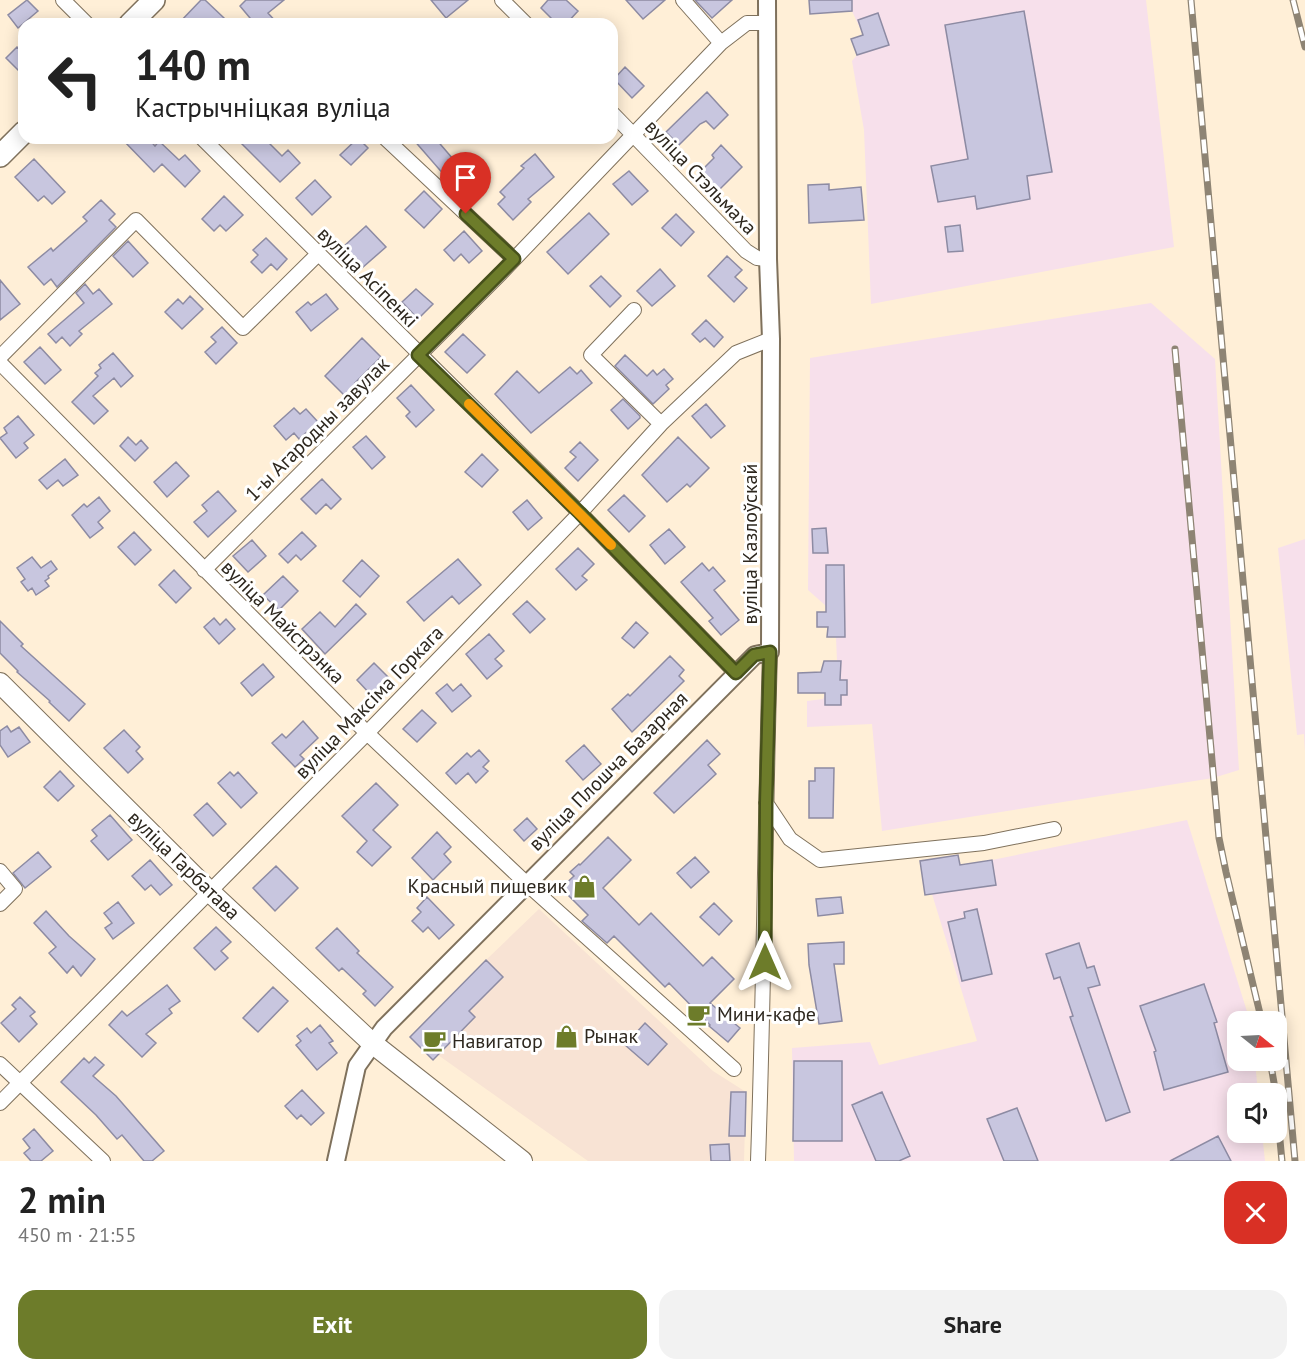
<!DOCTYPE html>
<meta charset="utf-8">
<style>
:root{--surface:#fff;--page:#f2f2f2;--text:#222;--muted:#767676;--accent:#6d7c2a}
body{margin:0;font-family:"PT Sans",sans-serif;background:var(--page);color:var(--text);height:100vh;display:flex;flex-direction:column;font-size:22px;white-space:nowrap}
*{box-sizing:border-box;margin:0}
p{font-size:20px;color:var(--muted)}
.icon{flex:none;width:33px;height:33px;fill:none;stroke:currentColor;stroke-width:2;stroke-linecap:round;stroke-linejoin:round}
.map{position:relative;height:1161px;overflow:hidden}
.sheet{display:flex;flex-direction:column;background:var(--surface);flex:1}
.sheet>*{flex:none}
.guide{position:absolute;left:18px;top:18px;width:600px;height:126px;border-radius:18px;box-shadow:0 3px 15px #0003;background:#fff;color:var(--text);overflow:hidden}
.needle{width:39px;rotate:108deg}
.controls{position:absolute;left:1227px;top:1011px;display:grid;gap:12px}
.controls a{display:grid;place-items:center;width:60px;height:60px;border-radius:12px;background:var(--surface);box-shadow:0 3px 15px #0003;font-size:30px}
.pin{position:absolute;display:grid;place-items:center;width:51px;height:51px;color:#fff;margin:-62px -26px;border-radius:50% 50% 50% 0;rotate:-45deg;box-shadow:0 0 6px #0007}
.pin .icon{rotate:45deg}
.me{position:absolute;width:66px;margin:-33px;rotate:0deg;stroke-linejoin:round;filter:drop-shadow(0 0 4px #0008)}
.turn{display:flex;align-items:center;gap:21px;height:126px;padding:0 18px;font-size:27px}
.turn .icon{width:78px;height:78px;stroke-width:2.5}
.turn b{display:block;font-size:42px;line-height:51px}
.round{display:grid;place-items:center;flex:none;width:63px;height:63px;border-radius:18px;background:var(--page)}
.overview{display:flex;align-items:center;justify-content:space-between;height:102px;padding:0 18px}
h1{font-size:36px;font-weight:600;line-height:45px}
.primary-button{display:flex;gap:12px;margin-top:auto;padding:12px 18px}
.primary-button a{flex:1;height:69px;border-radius:18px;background:var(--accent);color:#fff;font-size:24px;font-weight:600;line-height:69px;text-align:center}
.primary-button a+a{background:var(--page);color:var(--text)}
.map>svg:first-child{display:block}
.commercial{fill:#f8e3d4}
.industrial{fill:#f7e0eb}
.building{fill:#c8c6df;stroke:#8d8ba3;stroke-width:1.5}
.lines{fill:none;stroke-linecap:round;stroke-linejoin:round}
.minor-casing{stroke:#7f715c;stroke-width:16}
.tertiary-casing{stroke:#7f715c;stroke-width:20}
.secondary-casing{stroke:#7f715c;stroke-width:22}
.primary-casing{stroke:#7f715c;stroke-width:24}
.minor{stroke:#fff;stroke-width:14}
.tertiary{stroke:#fff;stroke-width:16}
.secondary{stroke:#fff;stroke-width:20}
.primary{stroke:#fff;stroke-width:21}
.rail-casing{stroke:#8e8474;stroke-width:7}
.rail{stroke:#fff;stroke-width:4.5;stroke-dasharray:14;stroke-linecap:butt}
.route-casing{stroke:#47511b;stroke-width:15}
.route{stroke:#6d7c2a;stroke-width:10}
.slow{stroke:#f59e0b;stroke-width:10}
.labels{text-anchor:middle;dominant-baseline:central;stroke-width:6;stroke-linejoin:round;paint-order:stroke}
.street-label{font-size:20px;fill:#2d271e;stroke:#fff}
.poi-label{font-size:20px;fill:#2d271e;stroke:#fff;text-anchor:start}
</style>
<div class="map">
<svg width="1305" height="1161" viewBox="0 0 1305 1161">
<rect width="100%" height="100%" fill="#ffefd7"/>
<!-- commercial -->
<path class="commercial" d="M539,909L713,1071L746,1092L744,1161H588L438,1055L475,1018L469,1011L503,977L486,960Z"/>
<!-- industrial -->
<path class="industrial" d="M809,0H1146L1174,247L871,304L864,130L852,61L857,55L851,39L863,35L852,11L810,14Z
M1151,303L1215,359L1239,770L1213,778L882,831L872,724L807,727V701L823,699L837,661L836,637L826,606L808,590L810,358Z
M1305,539V752L1304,734L1297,735L1278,548Z
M1187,820L1250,1021L1238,1022V1060L1255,1061L1258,1093L1238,1094V1132L1262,1133L1265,1161H794L792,1048L870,1042L879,1065L977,1041L932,894L925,895L920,861L958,855L960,865L992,860Z"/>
<!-- building -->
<path class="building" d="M27,0L38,11L18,28L8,15Z
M201,0H205L224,18L218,24H178Z
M246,0H284L268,13L278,24H255L240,6Z
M431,0H468L446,18Z
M548,0H566L578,11L566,24H557L541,8Z
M626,0H665L643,19Z
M695,0H732L712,18Z
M809,0H852V11L810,14Z
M1024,11L1052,172L1027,176L1030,199L977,209L975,196L938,202L931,166L968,159L945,25Z
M878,13L889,45L857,55L851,39L863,35L858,20Z
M17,47L24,54V76L6,58Z
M625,67L644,86L632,98L614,79Z
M707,92L728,115L714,129L706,121L700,124L679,145L666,132Z
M121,138H148L155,146L159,141L179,160L185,155L200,171L185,187L162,164L154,172Z
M236,138H264L282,156L288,150L300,163L280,182Z
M358,138L368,148L351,165L340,155Z
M412,138H435L465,173L452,184Z
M721,145L742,167L718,191L700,172L714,158L712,155Z
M535,154L554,177L528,199L531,202L513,220L498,204L505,197L500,192L524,168L521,166Z
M34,159L65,192L52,204L44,196L38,201L15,177Z
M629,171L648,191L632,205L613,184Z
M315,180L331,197L312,215L296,198Z
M829,184V190L861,187L864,220L809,223L808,185Z
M424,191L442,209L424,228L405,210Z
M224,196L243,215L226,231L220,225L214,231L202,219Z
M101,200L115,214L109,220L116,227L57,287L51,279L44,285L28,267L51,248L53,251L87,221L83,217Z
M589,213L609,234L568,274L547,252Z
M676,214L694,232L681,246L662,228Z
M960,225L963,251L948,252L945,227Z
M366,226L386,247L362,268L343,247Z
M464,231L482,251L469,263L461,254L454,261L444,250Z
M266,238L287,259L277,270L271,264L262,273L251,262L258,255L253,250Z
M128,241L148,263L133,277L113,256Z
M727,256L742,270L735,277L747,288L734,302L708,276Z
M660,269L675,286L652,306L637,291Z
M601,276L621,296L610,307L590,286Z
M0,280L20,304L0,320Z
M85,284L93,294L99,289L112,304L79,331L82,334L70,346L62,337L56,343L48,334L84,303L76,293Z
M416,289L433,304L418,319L402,302Z
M326,294L338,309L311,331L296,312L308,302L311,305Z
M190,296L203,309L182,329L165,312L178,299L183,304Z
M706,320L723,337L714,347L705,338L700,342L692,334Z
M222,327L237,343L216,364L205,352L216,342L211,337Z
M463,334L485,355L467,373L445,352Z
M362,338L381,357L355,383L358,385L346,397L325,376Z
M40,347L61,370L45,384L24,362Z
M113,353L133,376L121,387L114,378L93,396L108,411L94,424L72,402L98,376L95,373L101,368L99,365Z
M625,355L647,376L653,370L657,375L664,369L673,379L666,385L669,389L653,404L615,366Z
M570,367L577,374L581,370L592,383L531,433L495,394L517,371L539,393Z
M411,385L434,410L416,427L406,416L410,412L397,398Z
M623,399L640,416V418L628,429L611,410Z
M706,404L725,426L711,438L692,416Z
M294,408L300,414L306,409L318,422L299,439L294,433L286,440L274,426Z
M18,416L34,435L24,443L28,448L16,458L0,438L7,433L4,428Z
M366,436L385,457L372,469L353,447Z
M128,437L136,445L141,440L148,448L135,461L120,446Z
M678,437L709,468L690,487L687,484L667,502L642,475Z
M580,442L598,460L578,481L565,468L576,457L570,452Z
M482,454L498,470L482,487L465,472Z
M65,459L78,475L63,486L58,480L47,489L39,480Z
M176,462L189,476L167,497L154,482Z
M322,479L341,499L331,509L326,504L316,514L301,499Z
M218,491L236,511L208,537L194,522L207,511L202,505Z
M624,495L645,516L629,532L608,510Z
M99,497L110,511L98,522L103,528L90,538L72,515L84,504L87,507Z
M527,500L542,518L528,530L513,512Z
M826,528L828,553H813L812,529Z
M669,529L685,547L665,564L650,545Z
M134,532L151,550L135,565L118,547Z
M302,532L316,546L301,560L296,555L288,563L279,554Z
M252,540L266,556L248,572L233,556Z
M578,548L594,564L582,576L587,580L576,590L556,569Z
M32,557L41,568L51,561L57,569L48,576L49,578L45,581L49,586L36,595L32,588L28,591L21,582L25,579L17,568Z
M458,559L481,585L459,604L452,596L424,621L407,602Z
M362,560L379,576L360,597L343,581Z
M702,563L709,571L713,567L725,581L714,590L739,620L721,635L709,621L713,618L681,582Z
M826,565H844L845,637H827L828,627H817V612H826Z
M174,570L191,588L176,603L159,585Z
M283,576L298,591L279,610L263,595Z
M527,601L545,619L530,633L513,614Z
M356,604L366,614L325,654L302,629L320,612L335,627Z
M214,618L220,625L226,619L235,629L219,644L204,627Z
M0,621L23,644L21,646L85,704L69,721L49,702L50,701L17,672L18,671L0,653Z
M636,622L648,633L634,648L622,638Z
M489,634L504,651L495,659L502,666L487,679L466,654Z
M670,656L684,670L679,676L684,681L632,732L612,709L628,694L630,696Z
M824,661H841L840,680H847V695H841V705H825V693H798V673L821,672Z
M374,663L390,679L372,696L357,680Z
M263,664L274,677L252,696L241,683Z
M447,684L453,691L461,684L471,696L452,712L436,693Z
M422,710L436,723L417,742L403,729Z
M303,721L318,738L300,755L304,759L295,767L272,743L282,734L286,738Z
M7,726L11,732L19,727L30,742L8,757L0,745V731Z
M124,730L140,747L136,751L143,759L128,773L104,748Z
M707,740L720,754L708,765L716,774L674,813L654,793Z
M584,745L601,764L583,780L566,761Z
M479,750L489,761L483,767L488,771L476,783L468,773L456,784L446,773L467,753L471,757Z
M815,768H834L833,818H809V781H815Z
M60,771L74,786L58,801L44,787Z
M230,772L234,776L238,772L257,793L241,808L218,783Z
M376,783L398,805L373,830L391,847L372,866L357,852L367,841L342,816Z
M207,803L226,824L213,836L194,815Z
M110,815L132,840L108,860L91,841L97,836L92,830Z
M527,818L537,829L524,841L514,830Z
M437,832L451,847L444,854L451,862L433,880L412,858Z
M608,837L631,860L603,888L639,925L651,913L703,966L712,957L734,979L710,1003L740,1028L728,1042L709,1026L710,1025L669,983L665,987L614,936L607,943L582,921L588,915L561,888L574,876L570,872L579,864L580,865Z
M38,852L51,867L25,888L13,873Z
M958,855L960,865L992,860L996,885L925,895L920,861Z
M695,857L709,872L691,888L677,873Z
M150,860L172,885L160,895L151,885L145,890L132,876Z
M276,866L298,888L275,911L253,888Z
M427,897L454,925L439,939L428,927L423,932L412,921L421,912L417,908Z
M841,897L843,913L818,916L816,899Z
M118,902L134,923L113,939L105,928L112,923L104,913Z
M714,903L732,921L719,935L700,917Z
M977,909L992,974L962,981L948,922L965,918L964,912Z
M46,911L69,936L95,959L81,976L73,966L67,973L49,953L56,947L34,923Z
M216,927L231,942L221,951L228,958L215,970L194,948Z
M337,928L359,951L357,953L393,987L375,1006L363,994L366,991L342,968L339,971L316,948Z
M844,942V964H834L842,1021L819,1024L809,965L808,944Z
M1079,943L1087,968L1094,966L1100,985L1088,988L1130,1112L1106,1121L1070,1017L1073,1016L1060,977L1054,979L1046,954Z
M486,960L503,977L469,1011L475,1017L433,1060L410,1037Z
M1204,984L1217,1022L1214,1023L1228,1072L1164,1090L1154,1052L1156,1051L1140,1006Z
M167,985L180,1001L169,1009L172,1013L146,1034L156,1043L142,1057L109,1025L122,1011L127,1016Z
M273,987L288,1001L258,1032L243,1018Z
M20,997L35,1012L30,1016L37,1024L19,1042L1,1023L16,1009L12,1005Z
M645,1023L667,1044L648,1065L625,1045Z
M320,1025L333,1041L329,1043L337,1053L317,1070L296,1045L301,1041L297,1036L307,1028L311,1033Z
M95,1057L104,1065L93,1076L116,1096L164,1151L152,1161H144L122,1135L117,1139L96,1115L61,1082L84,1058L89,1063Z
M794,1061H842V1141H793Z
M302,1090L324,1113L311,1125L301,1115L297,1119L285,1106Z
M731,1092H746L745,1136H729Z
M882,1092L910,1156L899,1161H876L852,1105Z
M1017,1108L1038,1161H1004L987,1119Z
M34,1129L53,1151L41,1161H31L24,1153L30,1148L23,1139Z
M1218,1136L1231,1161H1170Z
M729,1144L730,1161H711L710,1145Z"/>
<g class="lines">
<defs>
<path id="minor" d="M63,0L87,24
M502,0L526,24
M683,0L721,43
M612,113L746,251L757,258L768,259
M202,138L580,513L736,673
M385,138L514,259
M634,310L591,355L661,424
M0,357L136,220L243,328L318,254
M0,363L367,733L526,883L734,1069
M204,570L501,273L721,43L747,23H767
M766,803L790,839L820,860L984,843L1054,829
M0,871L15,889L0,904
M0,1064L103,1161
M0,1103L367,733L580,513L661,424L736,353L771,339
M758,1161C764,991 765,822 770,652"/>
<path id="tertiary" d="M336,1161L357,1066L384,1028L755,655L770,652L771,339L768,259L767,0"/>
<path id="secondary" d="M0,683L209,891L372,1043L522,1161"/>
<path id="primary" d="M130,24L154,0
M0,156L24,132"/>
</defs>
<!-- minor casing -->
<use href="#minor" class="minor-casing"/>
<!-- tertiary casing -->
<use href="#tertiary" class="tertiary-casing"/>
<!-- secondary casing -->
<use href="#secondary" class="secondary-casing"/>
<!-- primary casing -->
<use href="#primary" class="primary-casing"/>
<!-- minor -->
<use href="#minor" class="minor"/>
<!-- tertiary -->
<use href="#tertiary" class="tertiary"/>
<!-- secondary -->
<use href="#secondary" class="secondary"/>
<!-- primary -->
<use href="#primary" class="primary"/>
<defs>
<path id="rail" d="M1191,0L1295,1161
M1293,0L1305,47
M1175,349L1219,838L1226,872L1262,1022
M1270,1060L1276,1094
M1276,1099L1282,1161"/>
</defs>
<!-- rail casing -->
<use href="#rail" class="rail-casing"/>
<!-- rail -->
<use href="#rail" class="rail"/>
</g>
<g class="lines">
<defs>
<path id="route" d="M466,214L514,259L418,355L580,513L736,673L754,655L770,652L766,803L765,962"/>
</defs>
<!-- route casing -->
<use href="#route" class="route-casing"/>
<!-- route -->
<use href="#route" class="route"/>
<!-- slow -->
<path class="slow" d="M469,404L611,545"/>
</g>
<!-- icons -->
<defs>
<symbol id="shop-bare" viewBox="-9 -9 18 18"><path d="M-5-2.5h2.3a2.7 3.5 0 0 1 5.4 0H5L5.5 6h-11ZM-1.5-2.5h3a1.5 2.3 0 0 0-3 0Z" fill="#6d7c2a" stroke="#fff" stroke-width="2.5" paint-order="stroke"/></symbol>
<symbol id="cafe-bare" viewBox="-9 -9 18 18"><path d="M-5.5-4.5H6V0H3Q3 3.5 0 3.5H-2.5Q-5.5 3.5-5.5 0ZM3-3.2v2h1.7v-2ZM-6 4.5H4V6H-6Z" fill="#6d7c2a" stroke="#fff" stroke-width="2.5" paint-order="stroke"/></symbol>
</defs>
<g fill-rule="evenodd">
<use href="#shop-bare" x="568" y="870" width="33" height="33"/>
<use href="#cafe-bare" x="682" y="998" width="33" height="33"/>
<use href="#shop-bare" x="550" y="1020" width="33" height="33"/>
<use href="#cafe-bare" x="418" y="1024" width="33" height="33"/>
</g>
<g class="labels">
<!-- street labels -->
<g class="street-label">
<text transform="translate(701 177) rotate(46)">вуліца Стэльмаха</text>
<text transform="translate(368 277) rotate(45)">вуліца Асіпенкі</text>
<text transform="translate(317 429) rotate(-45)">1-ы Агародны завулак</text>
<text transform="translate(750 544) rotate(-90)">вуліца Казлоўскай</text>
<text transform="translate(283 622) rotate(45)">вуліца Майстрэнка</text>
<text transform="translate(369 702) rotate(-46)">вуліца Максіма Горкага</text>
<text transform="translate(608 771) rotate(-45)">вуліца Плошча Базарная</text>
<text transform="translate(184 865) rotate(44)">вуліца Гарбатава</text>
</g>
<!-- poi labels -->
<g class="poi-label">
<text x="567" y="886" text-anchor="end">Красный пищевик</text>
<text x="717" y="1014">Мини-кафе</text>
<text x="584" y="1036">Рынак</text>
<text x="452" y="1041">Навигатор</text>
</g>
</g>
</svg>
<div class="controls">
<a><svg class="needle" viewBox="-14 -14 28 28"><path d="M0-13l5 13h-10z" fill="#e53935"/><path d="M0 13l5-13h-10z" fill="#767676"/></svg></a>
<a><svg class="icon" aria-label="sound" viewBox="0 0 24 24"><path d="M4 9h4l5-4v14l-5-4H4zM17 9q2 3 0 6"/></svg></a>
</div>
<div class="pin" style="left:466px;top:214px;background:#d93025"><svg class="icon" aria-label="arrive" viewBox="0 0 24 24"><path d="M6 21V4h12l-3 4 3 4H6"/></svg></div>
<svg class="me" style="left:765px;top:962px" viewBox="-20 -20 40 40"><path d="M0-17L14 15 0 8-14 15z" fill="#6d7c2a" stroke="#fff" stroke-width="4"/></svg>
<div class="guide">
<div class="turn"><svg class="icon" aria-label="left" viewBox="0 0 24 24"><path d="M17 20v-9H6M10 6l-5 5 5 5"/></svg><div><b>140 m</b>Кастрычніцкая вуліца</div></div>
</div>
</div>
<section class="sheet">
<div class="overview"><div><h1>2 min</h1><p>450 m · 21:55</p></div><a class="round" style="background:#d93025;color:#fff"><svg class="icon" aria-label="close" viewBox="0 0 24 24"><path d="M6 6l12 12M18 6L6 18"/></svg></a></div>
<div class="primary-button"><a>Exit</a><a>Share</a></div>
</section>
